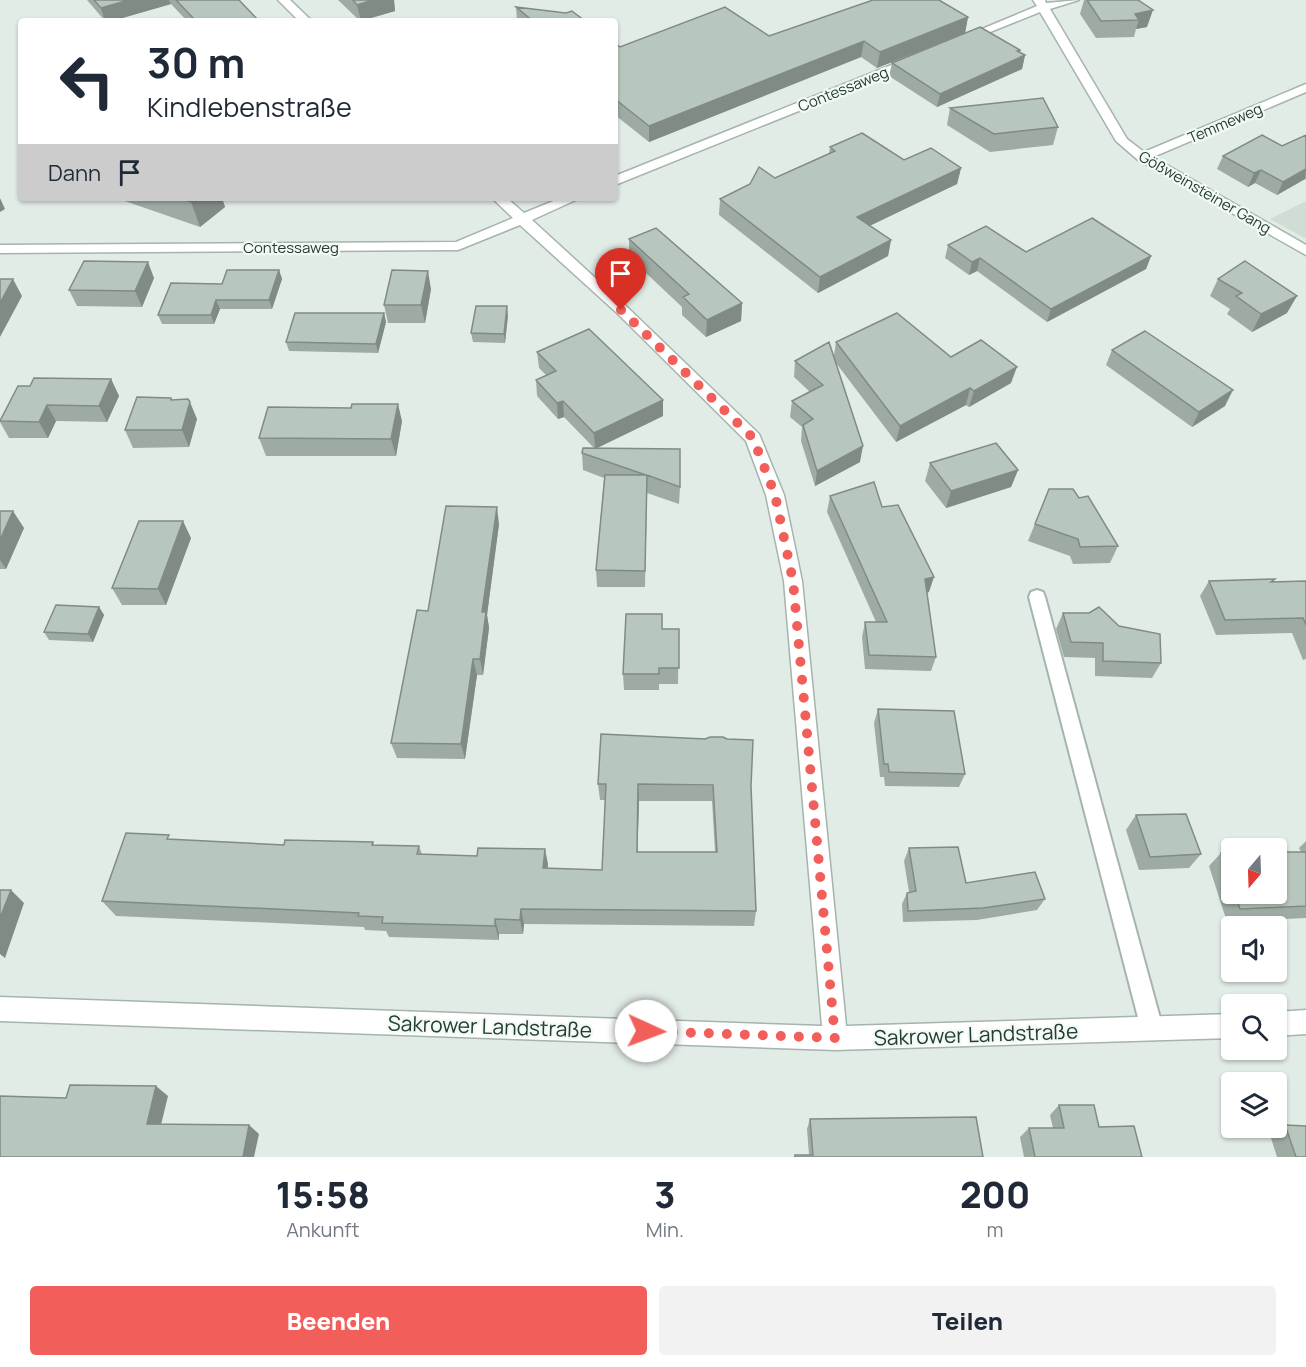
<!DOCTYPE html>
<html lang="de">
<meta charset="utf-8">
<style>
:root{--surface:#fff;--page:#f2f2f3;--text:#1f2937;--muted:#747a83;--accent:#f25f5b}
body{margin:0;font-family:Manrope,sans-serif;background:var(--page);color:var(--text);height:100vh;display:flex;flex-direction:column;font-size:22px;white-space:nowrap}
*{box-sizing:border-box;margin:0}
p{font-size:20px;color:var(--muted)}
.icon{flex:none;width:33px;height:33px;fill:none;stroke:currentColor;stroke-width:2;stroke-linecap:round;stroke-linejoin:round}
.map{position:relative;height:1157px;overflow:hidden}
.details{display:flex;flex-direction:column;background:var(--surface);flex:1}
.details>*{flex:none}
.hud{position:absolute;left:18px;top:18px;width:600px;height:183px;border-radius:6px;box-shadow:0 2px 4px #0004;background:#fff;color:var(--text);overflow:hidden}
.needle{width:39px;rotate:199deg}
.buttons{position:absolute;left:1221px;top:838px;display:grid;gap:12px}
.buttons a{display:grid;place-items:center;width:66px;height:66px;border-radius:6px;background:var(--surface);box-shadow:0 2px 4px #0004;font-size:30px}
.pin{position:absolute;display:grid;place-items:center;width:51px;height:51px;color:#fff;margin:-62px -26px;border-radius:50% 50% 50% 0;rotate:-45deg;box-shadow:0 0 6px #0007}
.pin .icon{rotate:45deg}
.me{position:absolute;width:66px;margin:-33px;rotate:92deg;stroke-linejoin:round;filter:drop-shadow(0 0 4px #0008)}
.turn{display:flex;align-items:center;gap:21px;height:126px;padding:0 30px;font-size:27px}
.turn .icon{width:78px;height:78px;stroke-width:2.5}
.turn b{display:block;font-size:42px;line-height:51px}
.then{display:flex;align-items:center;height:57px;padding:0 30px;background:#0003;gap:12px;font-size:22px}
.eta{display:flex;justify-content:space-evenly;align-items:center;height:102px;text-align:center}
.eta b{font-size:36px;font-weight:800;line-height:42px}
.action{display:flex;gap:12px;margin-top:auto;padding:12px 30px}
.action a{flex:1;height:69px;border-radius:6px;background:var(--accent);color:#fff;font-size:24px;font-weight:800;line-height:69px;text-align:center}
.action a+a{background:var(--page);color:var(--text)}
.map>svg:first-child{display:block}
.built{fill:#d0dcd4}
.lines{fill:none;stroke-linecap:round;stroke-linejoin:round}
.lane-casing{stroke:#a5b4ac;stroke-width:4}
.street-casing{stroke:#a5b4ac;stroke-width:3}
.lane{fill:#fff;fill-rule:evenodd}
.street{fill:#fff;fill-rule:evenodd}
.wall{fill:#9eaba3;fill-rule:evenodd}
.shaded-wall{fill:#818b85}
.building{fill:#b8c7be;stroke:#818b85;stroke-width:1.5;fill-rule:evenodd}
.route{stroke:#f25f5b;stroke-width:10;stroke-dasharray:0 18}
.labels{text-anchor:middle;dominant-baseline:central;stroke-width:4.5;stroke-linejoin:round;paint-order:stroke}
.far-street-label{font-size:15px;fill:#223e30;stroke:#f3f9f5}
.near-street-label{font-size:21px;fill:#223e30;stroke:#f3f9f5}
</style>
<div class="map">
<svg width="1306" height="1157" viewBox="0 0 1306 1157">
<rect width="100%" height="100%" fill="#e2ece6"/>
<!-- built -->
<path class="built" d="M1306,201V239L1270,219Z"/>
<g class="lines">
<defs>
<path id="lane" d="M1037,590L1043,592L1045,597L1163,1029L1160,1037L1152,1040L1144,1037L1141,1029L1029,597L1031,592Z"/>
<path id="street" d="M278,0H290L312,21H299Z
M1033,0H1045L1046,3L1079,0L1050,9L1127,139L1144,152L1306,84V92L1153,157L1306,245V255L1138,160L1116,141L1040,12L968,41H960L958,39L1037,6Z
M914,56L920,60L918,63L615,185V176Z
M492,198H507L524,213L561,198H580L532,220L627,307L759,434L784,495L802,581L846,1026L1232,1014V1038L835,1050L0,1021V997L822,1026L784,581L766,495L746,441L617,313L520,225L458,250L0,253V245L456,242L513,218Z
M1306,1010V1034L1276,1036V1012Z"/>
</defs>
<!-- lane casing -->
<use href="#lane" class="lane-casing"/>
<!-- street casing -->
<use href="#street" class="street-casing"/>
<!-- lane -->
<use href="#lane" class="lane"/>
<!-- street -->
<use href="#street" class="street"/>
</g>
<!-- wall -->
<path class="wall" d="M87,0H239L259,21H187L171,4L112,21H105Z
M338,0H394L395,11L360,21Z
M1084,0H1138L1147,27L1136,29L1134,37L1096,38L1080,14Z
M516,7L585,21H517Z
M968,17L965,33L877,68L861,57L649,142L615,115V43L620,47L769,36Z
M1020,50V52L1025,55L1022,69L937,107L889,76L892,63Z
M950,108L1058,127L1053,145L990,152L947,125Z
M1306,135V180L1305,179L1277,195L1255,183L1248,187L1217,169L1223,156L1282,146Z
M830,147L904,160L961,168L957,184L870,225L891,240L888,256L818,293L719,215L720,199L775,178L829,154Z
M116,198H222L225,207L200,227Z
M629,239L742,303L741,321L706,337L682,315V307L629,257Z
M948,245L1026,252L1151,256L1146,269L1047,322L977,271L969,275L945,258Z
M279,270L282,279L272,309H220L214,324H162L158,315L222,284Z
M154,278L142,307L77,306L69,290Z
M1218,279L1287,313L1252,332L1227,314L1230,309L1210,296Z
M431,289L425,323H388L384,305Z
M384,313L386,322L378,353L289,351L286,342Z
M508,315L505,343L473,342L471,333Z
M836,342L951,357L1011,383L969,407L966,405L896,442L836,363L860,462L815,486L801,441L802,427L790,417L792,401L810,392L794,377L795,361L834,355Z
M1112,350L1225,406L1192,427L1106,365Z
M537,352L663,400V416L597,448L680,487L679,504L647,493L645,587H597L596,570L604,478L583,470L582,453L594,448L564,417L558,419L537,396L536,380L546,375L539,368Z
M111,379L119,396L107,422L56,421L48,438H9L0,422V421Z
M172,400L197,419L189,447L133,448L125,430Z
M402,421L396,456H266L259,438Z
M930,463L1018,470L1011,487L946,508L925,481Z
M1049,489L1079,498L1118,546L1110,563L1073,564L1070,556L1028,541Z
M830,496L882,507L929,592L927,593L936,657L931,671L865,669L862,637L865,622H876L827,512Z
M0,511L24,528L6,569H0Z
M499,524L487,615L489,628L483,675H477L465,759L397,758L391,743L428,611Z
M191,538L166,605H122L112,588Z
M1275,579L1273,582L1306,581V659L1303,660L1292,633L1216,635L1200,596L1209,581Z
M99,607L104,615L93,642L49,640L44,632Z
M1063,613L1119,626L1161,663L1152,678L1095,676V658L1064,657L1056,629Z
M662,629H679L678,684H659V690H624L623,674Z
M878,709L965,774L959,787L885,786L884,777H880L874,723Z
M598,784L751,786L756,911L754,926L524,924L523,934H499V940L389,937L386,931L365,930L364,927L116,916L102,901L173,840L284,845L373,842L374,845L419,846L422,854L548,864L547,868L602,870L605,800H600ZM639,801H712L715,852H637Z
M1136,815L1201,854L1189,868L1139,870L1126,830Z
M1306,841V918L1227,922L1209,866L1221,853H1232V894H1276L1301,852L1299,848Z
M909,848L966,883L1045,899L1037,910L977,920L903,922L902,904L907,893L909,892L904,861Z
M1059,1105L1099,1127L1142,1157H1024L1020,1137L1029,1128H1053L1050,1115Z
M810,1119L983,1157H794L795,1155H809L807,1129Z
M1285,1125L1304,1126L1306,1125V1157H1277L1270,1135Z"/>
<!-- shaded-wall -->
<path class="shaded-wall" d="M129,0H169L171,4L112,21H105L101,8Z
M373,0H394L395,11L361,21L357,5Z
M1153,10L1147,27L1136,29L1139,20L1135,14Z
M968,17L965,33L877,68L880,52Z
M864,41L861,57L649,142V126Z
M1020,50L1018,59L1025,55L1022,69L937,107L940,94Z
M961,168L957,184L855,233L857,217Z
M1306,169L1305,179L1277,195L1283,182Z
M1261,170L1255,183L1248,187L1254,173Z
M0,198L5,209L0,212Z
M195,198H222L225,207L200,227L191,202Z
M891,240L888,256L818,293L820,277Z
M1151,256L1146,269L1047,322L1051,309Z
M980,258L977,271L969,275L972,262Z
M148,262L154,278L142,307L135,291Z
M279,270L282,279L272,309L269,300Z
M428,271L431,289L425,323L421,305Z
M13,279L22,296L0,337V303Z
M1297,296L1287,313L1252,332L1261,314Z
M216,300L220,309L214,324L211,315Z
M742,303L741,321L706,337L707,320Z
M507,306L508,315L505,343L504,334Z
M384,313L386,322L378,353L376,344Z
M1017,367L1011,383L969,407L974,391Z
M111,379L119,396L107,422L99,406Z
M970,388L966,405L896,442L900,426Z
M1233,390L1225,406L1192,427L1199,412Z
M663,400V416L595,449L594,433Z
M563,401L564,417L558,419L557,403Z
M190,402L197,419L189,447L182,430Z
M398,404L402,421L396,456L391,439Z
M47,405L56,421L48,438L39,422Z
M863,446L860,462L815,486L817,471Z
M1018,470L1011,487L946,508L951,491Z
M497,507L499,524L487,615L489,628L483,675L480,659L482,612Z
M13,511L24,528L6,569L0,560V540Z
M183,521L191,538L166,605L158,589Z
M934,577L929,592L920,594L925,579Z
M99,607L104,615L93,642L88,634Z
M473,659L477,675L465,759L461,744Z
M638,784L639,801L637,867V852Z
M545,849L548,864L546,883L543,868Z
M11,890L24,903L5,958L0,954V918Z
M521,909L524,924L523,934L520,920Z
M495,919L499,934V940L495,926Z
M156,1086L168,1096L159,1133L147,1124Z
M249,1125L259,1134L254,1157H243Z"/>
<!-- building -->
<path class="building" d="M94,0H129L101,8Z
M176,0H239L259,21H196Z
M353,0H373L357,5Z
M873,0H939L968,17L880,52L864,41L649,126L615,99V43L620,47L725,7L769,36Z
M1087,0H1138L1153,10L1135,14L1139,20L1101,21Z
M516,7L566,13L572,11L585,21H533Z
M980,27L1020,50L1017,51L1025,55L940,94L892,63Z
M1043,98L1058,127L994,134L950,108Z
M862,133L904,160L931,148L961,168L857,217L891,240L820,277L720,199L750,184L759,167L775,178L835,151L830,147Z
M1262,135L1282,146L1306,135V169L1283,182L1261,170L1254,173L1223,156Z
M180,198H195L191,202Z
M1092,218L1151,256L1051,309L980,258L972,262L948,245L986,226L1026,252Z
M656,228L742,303L707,320L683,297L689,294L629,239Z
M84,261L148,262L135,291L69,290Z
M1245,261L1297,296L1261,314L1236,296L1242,293L1218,279Z
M227,270H279L269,300H216L211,315H158L171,283L222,284Z
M392,270L428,271L421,305H384Z
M0,279H13L0,303Z
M476,306H507L504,334L471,333Z
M295,313H384L376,344L286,342Z
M897,313L951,357L981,340L1017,367L974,391L970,388L900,426L836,342Z
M589,329L663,400L594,433L563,401L557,403L536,380L556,371L537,352Z
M1145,331L1233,390L1199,412L1112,350Z
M829,342L863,446L817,471L803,425L813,419L792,401L823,385L795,361Z
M34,378L111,379L99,406L47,405L39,422L0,421L18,386H30Z
M137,397L171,398V400L188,399L190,402L182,430H125Z
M352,404H398L391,439L259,438L268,407L351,408Z
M996,443L1018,470L951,491L930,463Z
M583,448L680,449V487L647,475L645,571L596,570L605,475H646L582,453Z
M874,482L882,507L898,505L934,577L925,579L936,657L869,655L865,622H887L830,496Z
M1049,489H1073L1079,498L1088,496L1118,546L1080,547L1078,539L1035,524Z
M446,506L497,507L482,612H486L480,659H473L461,744L391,743L417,610L428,611Z
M0,511H13L0,540Z
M139,521H183L158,589L112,588Z
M1275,579L1271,582L1306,581V625L1303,618L1225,620L1209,581Z
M56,605L99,607L88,634L44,632Z
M1099,607L1119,626L1160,634L1161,663L1103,661V643L1071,642L1063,613H1089Z
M626,614H662V629H679V668H659V674H623Z
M878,709L954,711L965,774L889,772L888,764H884Z
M601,734L705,739L710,737H723L727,739L753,740L751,786L756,911L521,909L520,920L495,919V926L382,923L383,917L358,916L359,913L102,901L126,833L169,835L167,839L284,845L285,840L373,842L372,845L419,846L417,854L477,856L478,848L545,849L543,868L602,870L606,784H598ZM638,784L713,785L717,852H637Z
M1186,814L1201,854L1150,857L1136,815Z
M958,847L966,883L1035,872L1045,899L983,908L908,911L907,893L916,891L909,848Z
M1276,852H1306V906L1240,909L1235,894H1276Z
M1221,853H1232V883Z
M0,890H11L0,918Z
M70,1085L156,1086L147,1124L249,1125L243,1157H0V1096L66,1098Z
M1059,1105H1094L1099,1127L1134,1126L1142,1157H1035L1029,1128H1064Z
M976,1117L983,1157H795V1155H813L810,1119Z
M1285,1125L1306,1126V1157H1296Z"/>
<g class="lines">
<!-- route -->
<path class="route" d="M621,310L753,438L775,495L793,581L835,1038L646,1031"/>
</g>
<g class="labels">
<!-- far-street labels -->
<g class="far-street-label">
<text transform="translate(843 89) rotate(-22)">Contessaweg</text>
<text transform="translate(1225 123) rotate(-23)">Temmeweg</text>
<text transform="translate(1205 192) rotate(30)">Gößweinsteiner Gang</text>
<text x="291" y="247">Contessaweg</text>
</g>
<!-- near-street labels -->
<g class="near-street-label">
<text transform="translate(490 1026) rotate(2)">Sakrower Landstraße</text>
<text transform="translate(976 1034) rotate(-2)">Sakrower Landstraße</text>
</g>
</g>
</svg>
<div class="buttons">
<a><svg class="needle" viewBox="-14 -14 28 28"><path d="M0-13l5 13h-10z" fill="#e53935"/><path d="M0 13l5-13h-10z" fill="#747a83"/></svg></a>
<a><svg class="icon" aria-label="sound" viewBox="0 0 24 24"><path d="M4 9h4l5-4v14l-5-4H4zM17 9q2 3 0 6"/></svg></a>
<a><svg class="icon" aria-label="search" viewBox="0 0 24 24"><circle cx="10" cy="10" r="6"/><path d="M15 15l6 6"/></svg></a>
<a><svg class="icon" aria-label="layers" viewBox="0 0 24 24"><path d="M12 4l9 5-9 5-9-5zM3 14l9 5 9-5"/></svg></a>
</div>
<div class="pin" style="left:621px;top:310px;background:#d93025"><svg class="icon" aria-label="arrive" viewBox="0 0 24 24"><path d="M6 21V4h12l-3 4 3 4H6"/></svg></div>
<svg class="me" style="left:646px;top:1031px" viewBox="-20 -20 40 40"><circle r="19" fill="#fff"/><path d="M0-13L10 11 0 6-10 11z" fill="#f25f5b"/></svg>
<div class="hud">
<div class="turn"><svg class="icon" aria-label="left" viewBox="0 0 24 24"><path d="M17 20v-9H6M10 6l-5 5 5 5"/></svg><div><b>30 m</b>Kindlebenstraße</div></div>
<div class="then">Dann<svg class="icon" aria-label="arrive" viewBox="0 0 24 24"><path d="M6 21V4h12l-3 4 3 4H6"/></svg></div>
</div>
</div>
<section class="details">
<div class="eta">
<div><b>15:58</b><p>Ankunft</p></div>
<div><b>3</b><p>Min.</p></div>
<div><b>200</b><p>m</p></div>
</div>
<div class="action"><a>Beenden</a><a>Teilen</a></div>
</section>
